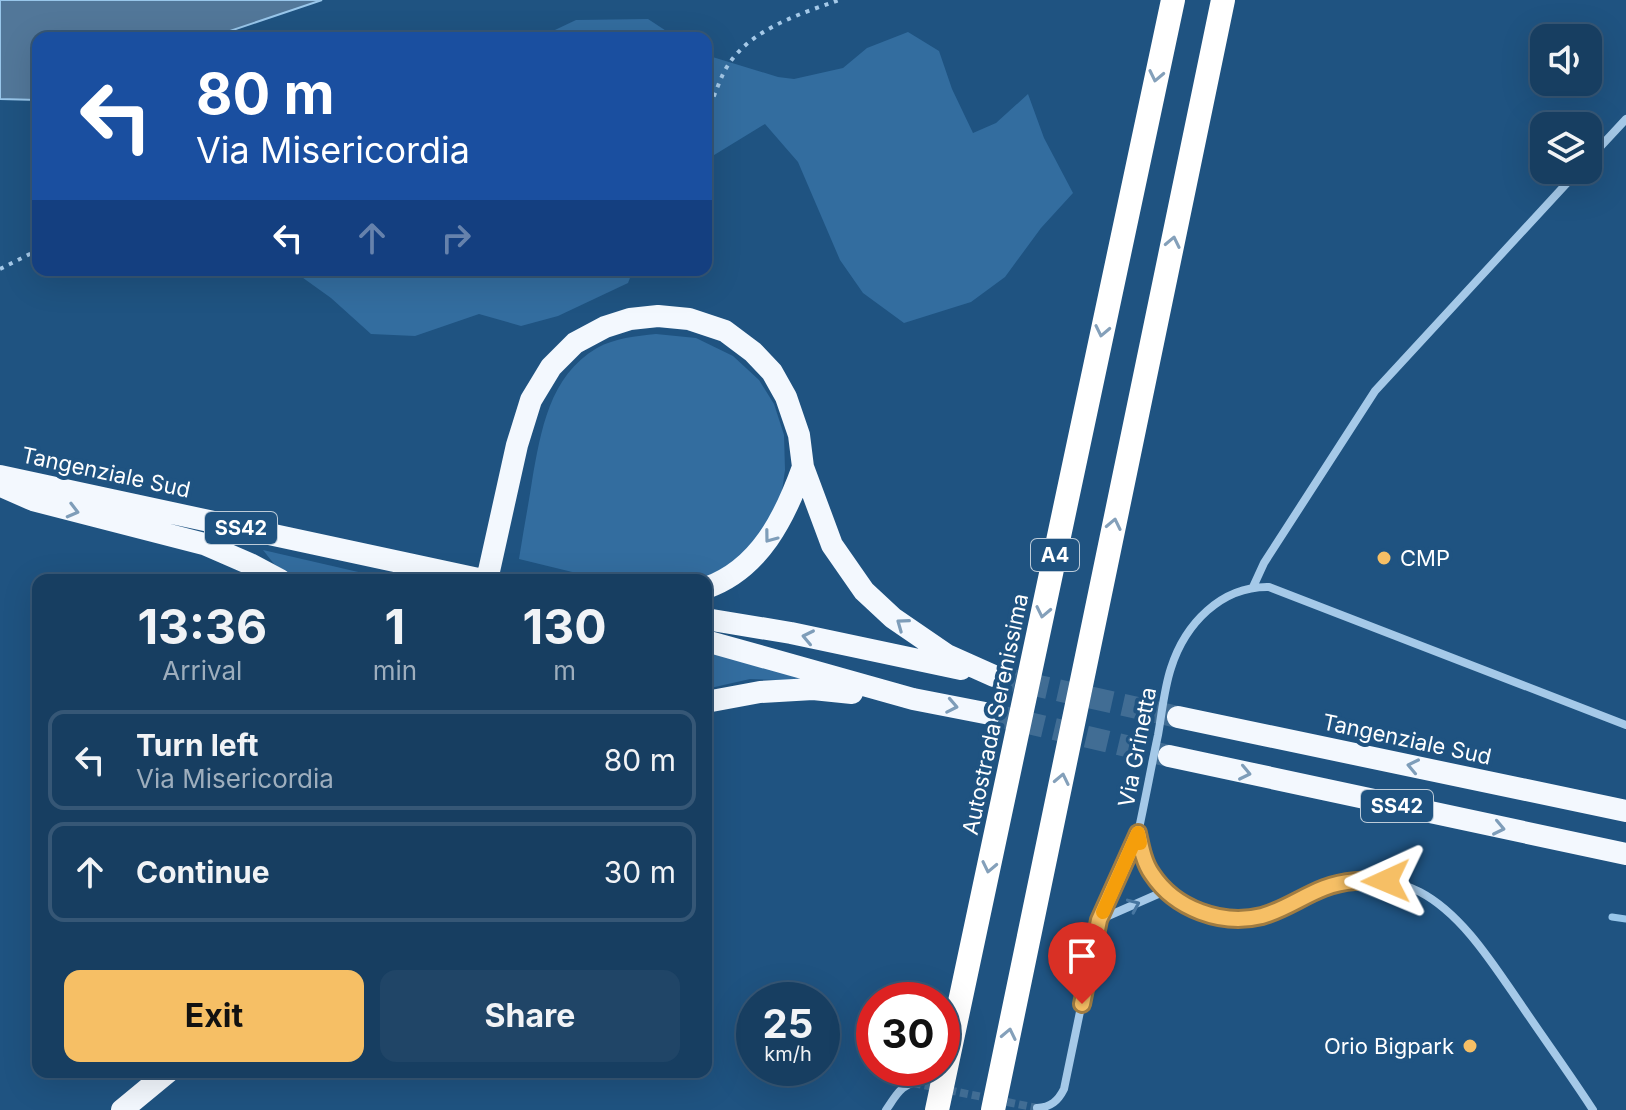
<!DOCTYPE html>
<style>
:root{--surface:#173e61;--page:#204567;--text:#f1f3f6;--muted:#9eaebd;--line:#365776;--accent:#f6bf65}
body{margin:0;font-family:Inter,sans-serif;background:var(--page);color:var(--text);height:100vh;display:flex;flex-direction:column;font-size:30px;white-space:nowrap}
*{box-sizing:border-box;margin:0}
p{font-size:26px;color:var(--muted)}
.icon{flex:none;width:44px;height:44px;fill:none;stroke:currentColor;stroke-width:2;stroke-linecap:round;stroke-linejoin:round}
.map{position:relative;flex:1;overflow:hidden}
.details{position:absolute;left:32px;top:574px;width:680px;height:504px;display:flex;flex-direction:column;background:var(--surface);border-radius:16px;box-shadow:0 8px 32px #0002,0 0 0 2px var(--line)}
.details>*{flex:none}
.guide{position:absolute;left:32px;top:32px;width:680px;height:244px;border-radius:16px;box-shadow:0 8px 32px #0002,0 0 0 2px var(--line);background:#1a4fa0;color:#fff;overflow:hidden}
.fabs{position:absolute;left:1530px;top:24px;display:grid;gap:16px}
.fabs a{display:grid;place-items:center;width:72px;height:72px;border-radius:16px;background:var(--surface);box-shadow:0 8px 32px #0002,0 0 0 2px var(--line);font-size:40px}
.speed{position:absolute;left:736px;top:982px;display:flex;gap:16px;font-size:40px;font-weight:700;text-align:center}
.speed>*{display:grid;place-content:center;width:104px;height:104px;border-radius:50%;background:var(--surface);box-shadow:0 8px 32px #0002,0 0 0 2px var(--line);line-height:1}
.speed small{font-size:20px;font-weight:400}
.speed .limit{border:12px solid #d22;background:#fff;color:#111}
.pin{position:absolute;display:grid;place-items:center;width:68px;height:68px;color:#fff;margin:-82px -34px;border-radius:50% 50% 50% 0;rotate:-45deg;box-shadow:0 0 8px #0007}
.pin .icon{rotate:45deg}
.me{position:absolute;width:88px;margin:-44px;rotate:269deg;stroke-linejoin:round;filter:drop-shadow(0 0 6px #0008)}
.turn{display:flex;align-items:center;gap:28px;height:168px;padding:0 32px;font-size:36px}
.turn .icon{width:104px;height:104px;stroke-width:2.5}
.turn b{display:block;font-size:56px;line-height:68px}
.lanes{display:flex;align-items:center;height:76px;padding:0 32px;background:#0003;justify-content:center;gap:40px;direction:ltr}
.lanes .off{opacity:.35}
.eta{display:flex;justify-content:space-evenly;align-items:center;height:136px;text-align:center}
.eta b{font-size:48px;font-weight:700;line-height:56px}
.primary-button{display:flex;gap:16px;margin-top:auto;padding:16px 32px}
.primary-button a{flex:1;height:92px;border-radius:16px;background:var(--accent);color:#111;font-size:32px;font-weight:700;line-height:92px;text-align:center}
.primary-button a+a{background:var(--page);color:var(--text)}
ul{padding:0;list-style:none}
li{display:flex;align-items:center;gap:24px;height:100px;margin:0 16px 12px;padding:0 16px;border:4px solid var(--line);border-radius:16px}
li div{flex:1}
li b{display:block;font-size:30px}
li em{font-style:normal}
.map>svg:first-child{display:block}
.green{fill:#336d9f}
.water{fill:#527799;stroke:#98c6ea;stroke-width:2}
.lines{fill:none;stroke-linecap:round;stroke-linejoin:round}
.stream{stroke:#98c6ea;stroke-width:7}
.minor-tunnel{stroke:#416d94;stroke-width:8;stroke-dasharray:8 4;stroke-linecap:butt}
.trunk-tunnel{stroke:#416d94;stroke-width:22;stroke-dasharray:22 11;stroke-linecap:butt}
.path{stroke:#a5c9e8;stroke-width:4;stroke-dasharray:4 6;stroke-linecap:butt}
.minor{stroke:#a5c9e8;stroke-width:8}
.trunk{stroke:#f3f8fe;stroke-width:22}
.motorway{stroke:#fff;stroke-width:24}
.oneway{stroke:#84a0ba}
.oneway2{stroke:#7e9db9}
.oneway3{stroke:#4776a0}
.route-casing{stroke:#a07c42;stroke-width:20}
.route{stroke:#f6bf65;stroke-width:14}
.slow{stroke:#f59e0b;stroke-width:14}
.poi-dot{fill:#f6bf65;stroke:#1f5381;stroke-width:3}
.labels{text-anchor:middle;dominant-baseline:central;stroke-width:8;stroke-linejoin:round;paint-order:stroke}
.shield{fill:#1f5381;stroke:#bccbd9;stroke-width:2}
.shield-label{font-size:20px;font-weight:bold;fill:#fff}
.street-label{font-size:22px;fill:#fff;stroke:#1f5381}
.poi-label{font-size:22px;fill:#fff;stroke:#1f5381;text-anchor:start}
</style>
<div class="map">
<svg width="1626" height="1110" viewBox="0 0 1626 1110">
<rect width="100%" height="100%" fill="#1f5381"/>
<!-- green -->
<path class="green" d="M648,19L677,38H538L576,20Z
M908,32L939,51L952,89L973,133L996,123L1028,94L1044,138L1073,193L1041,228L1005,277L971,302L904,323L863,293L840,260L798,162L765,124L706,160V55L778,77L794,79L843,68L867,48Z
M292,270H633L628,283L558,316L521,326L479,314L415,336L371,334L331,298Z
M656,334L696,338L733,356L759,380L774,404L784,435L785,470L782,491L769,522L751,546L727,567L699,580H605L519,559C523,533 528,507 532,481C541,431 549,376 597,348C615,338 636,336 656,334Z
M263,550L393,580H298L274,564Z
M706,651L787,670L807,681L750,679L706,689Z"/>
<!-- water -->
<path class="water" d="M0,0H322L209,38H38V100L0,99Z"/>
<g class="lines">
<!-- stream -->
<path class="stream" d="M1612,917L1626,919"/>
<!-- minor-tunnel -->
<path class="minor-tunnel" d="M913,1083L1037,1108"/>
<!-- trunk-tunnel -->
<path class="trunk-tunnel" d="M994,676L1178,717
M990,714L1169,756"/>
<!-- path -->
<path class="path" d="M706,115C712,102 717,87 723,74C744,31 797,15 839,0
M0,269L38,250"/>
<!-- minor -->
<path class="minor" d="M1588,160L1626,119
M1253,587L1264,563L1375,391L1579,170
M1138,834L1099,920L1165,891
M1037,1108C1051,1107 1058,1101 1064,1089L1099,920
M886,1110C894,1099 899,1087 913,1083
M1593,1110C1571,1076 1547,1043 1524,1009C1496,969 1464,915 1420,892C1391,877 1355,877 1325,887C1304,895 1286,909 1264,915C1224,927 1174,909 1151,874C1144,862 1141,847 1138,833C1145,801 1151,768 1158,735C1162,713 1164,689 1171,668C1185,624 1221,586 1269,587L1626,725"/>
<!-- trunk -->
<path class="trunk" d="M0,476L483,580
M1,486L33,500L204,544L250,564L280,580
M487,580L517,445L531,400L551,367L575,343L605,327L630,319L658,316L689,319L725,331L753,352L772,372L786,397L799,435L803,467L832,545L864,591L893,618L947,655L994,676
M706,588C760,569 785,517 803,467
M706,619L791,633L961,669
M706,641L913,699L990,714
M706,702L760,692L813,689L852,693
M1178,717L1626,811
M1169,756L1626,854
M122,1110L168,1072"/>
<!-- motorway -->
<path class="motorway" d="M937,1110L1173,0
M993,1110L1223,0"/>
</g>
<!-- one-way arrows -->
<defs><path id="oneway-chevron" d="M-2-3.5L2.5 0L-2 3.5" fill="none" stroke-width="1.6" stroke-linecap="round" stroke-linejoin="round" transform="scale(2)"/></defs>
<g class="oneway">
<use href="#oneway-chevron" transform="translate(1156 76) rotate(102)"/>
<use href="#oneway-chevron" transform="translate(1173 242) rotate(-78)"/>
<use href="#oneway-chevron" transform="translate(1102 331) rotate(102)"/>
<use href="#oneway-chevron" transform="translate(1114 524) rotate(-78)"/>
<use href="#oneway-chevron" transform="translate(1043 612) rotate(102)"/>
<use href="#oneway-chevron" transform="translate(1062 779) rotate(-78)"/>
<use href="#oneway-chevron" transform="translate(989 867) rotate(102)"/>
<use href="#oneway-chevron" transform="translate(1009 1034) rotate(-78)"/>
</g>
<g class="oneway2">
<use href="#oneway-chevron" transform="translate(73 511) rotate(15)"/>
<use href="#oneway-chevron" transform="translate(770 537) rotate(127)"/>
<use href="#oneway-chevron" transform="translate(902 624) rotate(-144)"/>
<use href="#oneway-chevron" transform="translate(808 637) rotate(-168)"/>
<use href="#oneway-chevron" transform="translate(952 706) rotate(11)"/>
<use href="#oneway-chevron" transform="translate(1413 766) rotate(-168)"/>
<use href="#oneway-chevron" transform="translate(1245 773) rotate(12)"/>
<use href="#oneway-chevron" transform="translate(1499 828) rotate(12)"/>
</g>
<use class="oneway3" href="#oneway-chevron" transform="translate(1134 905) rotate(-24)"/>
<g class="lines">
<defs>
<path id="route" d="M1082,1004L1099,920L1138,833C1141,847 1144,863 1152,874C1175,909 1222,926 1262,916C1284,910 1303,896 1324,888C1345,880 1364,880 1386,881"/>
</defs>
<!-- route casing -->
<use href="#route" class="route-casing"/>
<!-- route -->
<use href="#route" class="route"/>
<!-- slow -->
<path class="slow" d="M1103,912L1138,833L1140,843"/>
</g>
<!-- markers -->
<g class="poi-dot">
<circle cx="1384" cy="558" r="8"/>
<circle cx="1470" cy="1046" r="8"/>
</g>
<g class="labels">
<!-- shield labels -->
<g class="shield">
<rect x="205" y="512" width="72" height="32" rx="6"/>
<rect x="1031" y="539" width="48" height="32" rx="6"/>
<rect x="1361" y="790" width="72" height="32" rx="6"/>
</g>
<g class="shield-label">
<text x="241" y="528">SS42</text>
<text x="1055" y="555">A4</text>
<text x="1397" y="806">SS42</text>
</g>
<!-- street labels -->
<g class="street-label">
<text transform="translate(106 472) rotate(12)">Tangenziale Sud</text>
<text transform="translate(995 714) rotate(-78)">Autostrada Serenissima</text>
<text transform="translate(1407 739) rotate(12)">Tangenziale Sud</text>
<text transform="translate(1137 747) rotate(-79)">Via Grinetta</text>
</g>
<!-- poi labels -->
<g class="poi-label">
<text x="1400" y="558">CMP</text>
<text x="1454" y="1046" text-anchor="end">Orio Bigpark</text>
</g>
</g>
</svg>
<div class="fabs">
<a><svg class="icon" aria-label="sound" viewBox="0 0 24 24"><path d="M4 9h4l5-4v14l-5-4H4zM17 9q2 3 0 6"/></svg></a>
<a><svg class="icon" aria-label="layers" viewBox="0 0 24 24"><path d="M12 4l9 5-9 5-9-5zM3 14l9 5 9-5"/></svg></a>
</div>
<div class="speed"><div>25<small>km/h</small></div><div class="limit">30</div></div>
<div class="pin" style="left:1082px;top:1004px;background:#d93025"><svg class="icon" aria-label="arrive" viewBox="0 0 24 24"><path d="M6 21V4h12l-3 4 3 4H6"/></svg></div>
<svg class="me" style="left:1386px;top:881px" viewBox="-20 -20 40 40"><path d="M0-17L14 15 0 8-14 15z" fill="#f6bf65" stroke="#fff" stroke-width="4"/></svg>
<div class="guide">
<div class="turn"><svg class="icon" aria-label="left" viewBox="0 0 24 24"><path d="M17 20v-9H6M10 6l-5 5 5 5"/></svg><div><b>80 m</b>Via Misericordia</div></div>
<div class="lanes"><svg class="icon" aria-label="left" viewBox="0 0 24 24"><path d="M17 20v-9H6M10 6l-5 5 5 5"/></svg><svg class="icon off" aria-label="ahead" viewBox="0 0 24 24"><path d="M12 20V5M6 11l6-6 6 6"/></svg><svg class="icon off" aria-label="right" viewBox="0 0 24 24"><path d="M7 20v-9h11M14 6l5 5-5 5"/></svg></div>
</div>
<section class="details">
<div class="eta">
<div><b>13:36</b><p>Arrival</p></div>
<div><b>1</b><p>min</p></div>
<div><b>130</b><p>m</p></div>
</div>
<ul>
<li><svg class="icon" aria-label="left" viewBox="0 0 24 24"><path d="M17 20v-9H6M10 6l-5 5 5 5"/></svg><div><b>Turn left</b><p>Via Misericordia</p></div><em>80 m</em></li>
<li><svg class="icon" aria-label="ahead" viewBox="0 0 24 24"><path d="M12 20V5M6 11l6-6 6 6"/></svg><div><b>Continue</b></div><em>30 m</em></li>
</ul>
<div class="primary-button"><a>Exit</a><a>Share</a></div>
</section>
</div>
